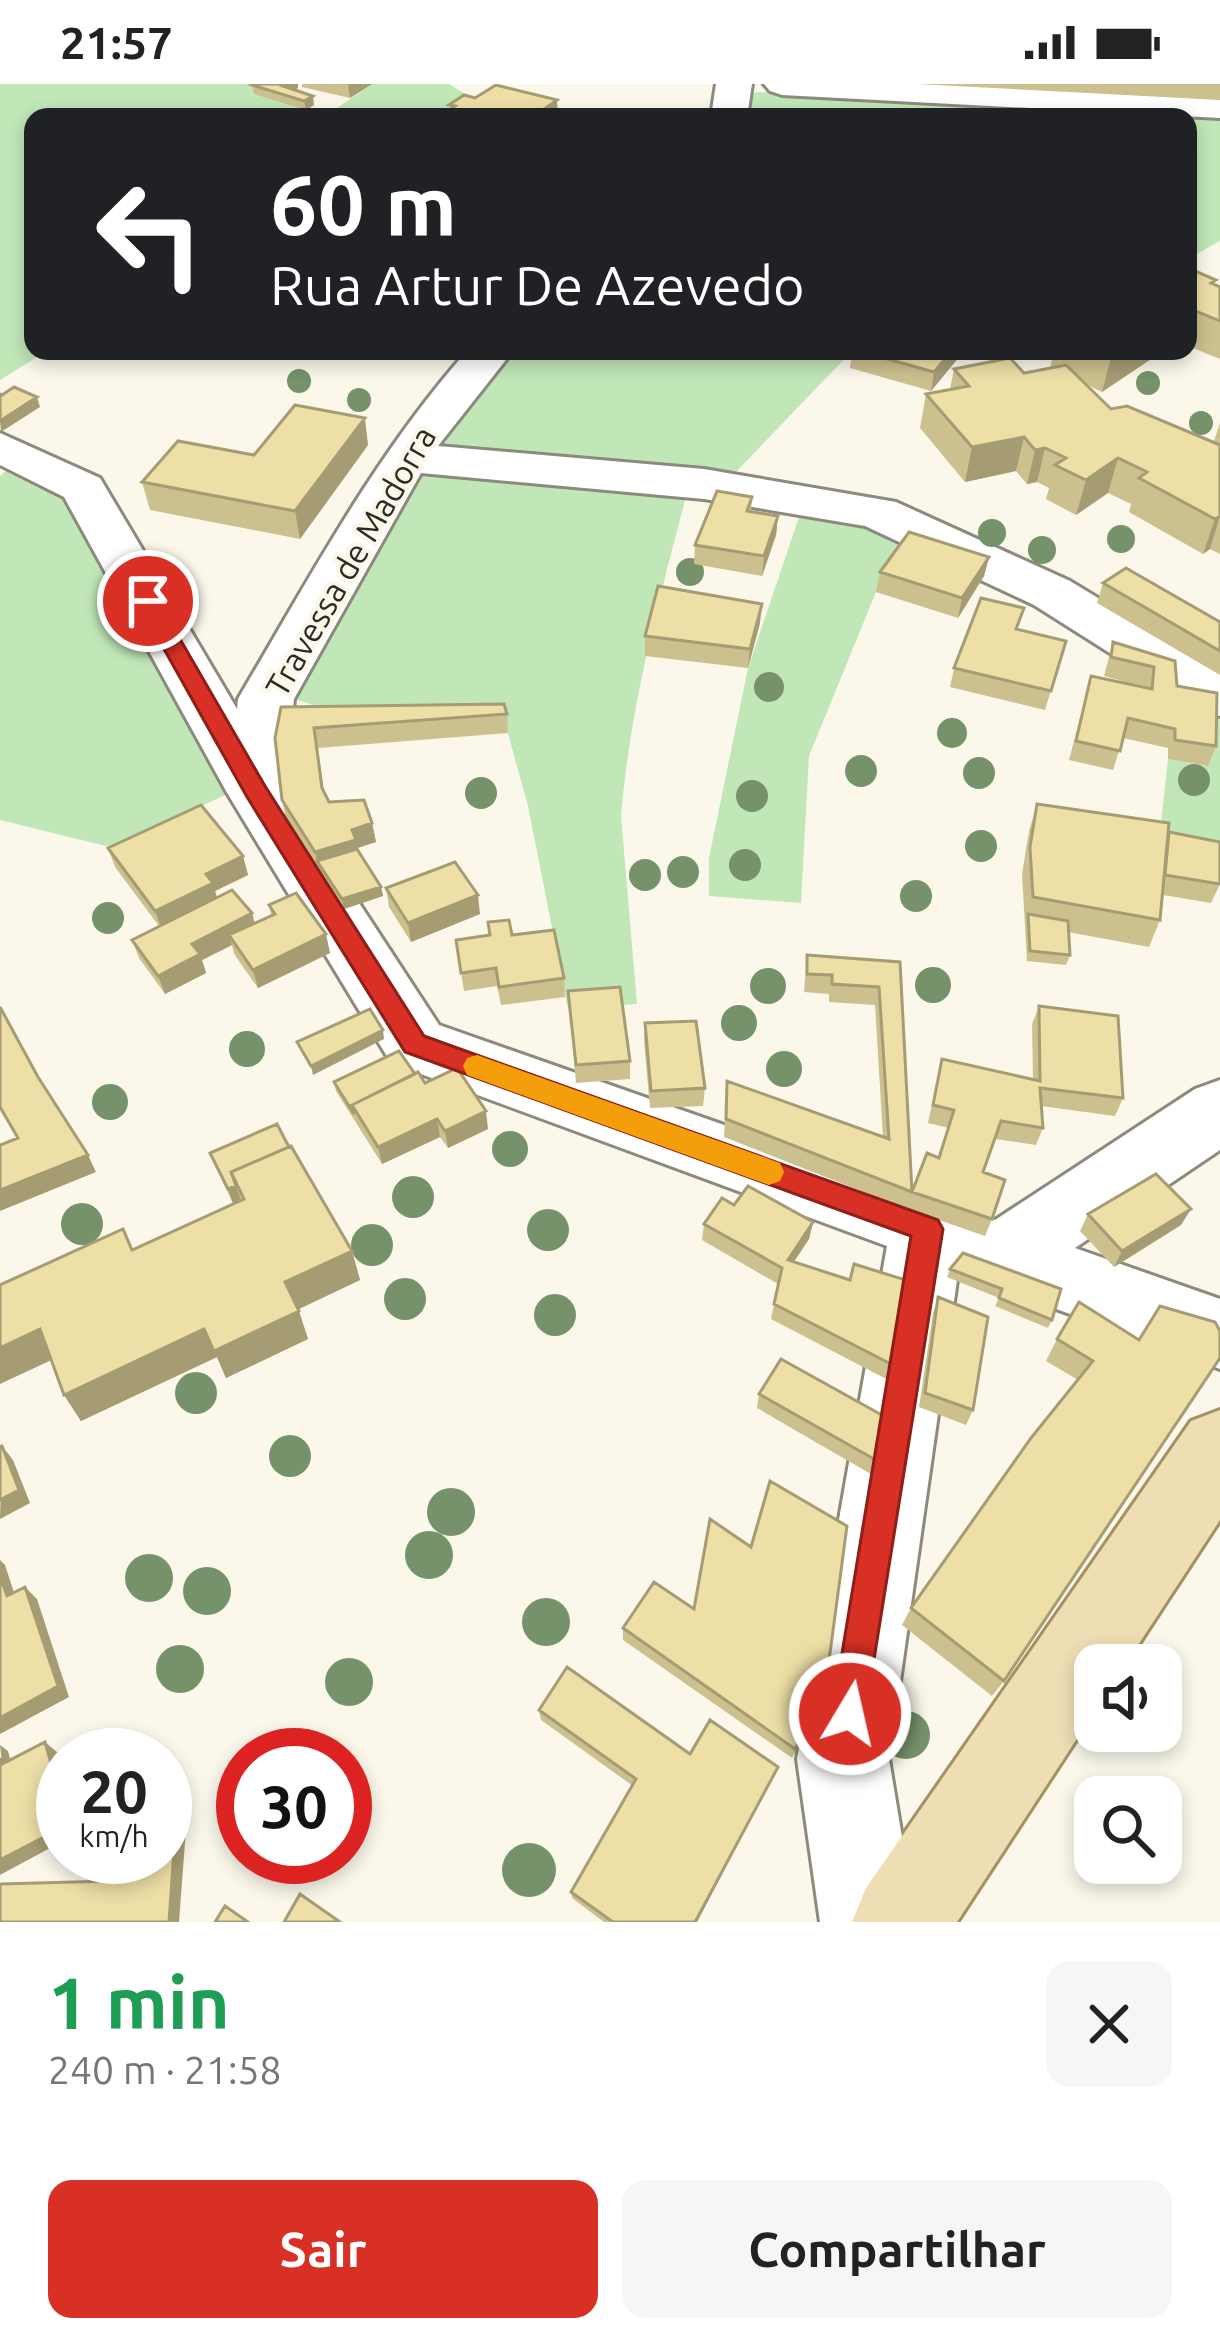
<!DOCTYPE html>
<html lang="pt">
<meta charset="utf-8">
<style>
:root{--surface:#fff;--page:#f6f6f6;--text:#222;--muted:#767676;--accent:#d93025}
body{margin:0;font-family:Ubuntu,sans-serif;background:var(--page);color:var(--text);height:100vh;display:flex;flex-direction:column;font-size:45px;white-space:nowrap}
*{box-sizing:border-box;margin:0}
p{font-size:39px;color:var(--muted)}
.icon{flex:none;width:66px;height:66px;fill:none;stroke:currentColor;stroke-width:2;stroke-linecap:round;stroke-linejoin:round}
.map{position:relative;height:1838px;overflow:hidden}
.details{display:flex;flex-direction:column;background:var(--surface);flex:1}
.details>*{flex:none}
.guide{position:absolute;left:24px;top:24px;width:1173px;height:252px;border-radius:24px;box-shadow:0 6px 18px #0003;background:#202124;color:#fff;overflow:hidden}
.tools{position:absolute;left:1074px;top:1560px;display:grid;gap:24px}
.tools a{display:grid;place-items:center;width:108px;height:108px;border-radius:24px;background:var(--surface);box-shadow:0 6px 18px #0003;font-size:60px}
.speed{position:absolute;left:36px;top:1644px;display:flex;gap:24px;font-size:60px;font-weight:700;text-align:center}
.speed>*{display:grid;place-content:center;width:156px;height:156px;border-radius:50%;background:var(--surface);box-shadow:0 6px 18px #0003;line-height:1}
.speed small{font-size:30px;font-weight:400}
.speed .limit{border:18px solid #d22;background:#fff;color:#111}
.pin{position:absolute;display:grid;place-items:center;width:102px;height:102px;color:#fff;margin:-51px;border:6px solid #fff;border-radius:50%;box-shadow:0 3px 12px #0007}
.me{position:absolute;width:132px;margin:-66px;rotate:9deg;stroke-linejoin:round;filter:drop-shadow(0 0 9px #0008)}
.turn{display:flex;align-items:center;gap:42px;height:252px;padding:0 48px;font-size:54px}
.turn .icon{width:156px;height:156px;stroke-width:2.5}
.turn b{display:block;font-size:84px;line-height:102px}
.round{display:grid;place-items:center;flex:none;width:126px;height:126px;border-radius:24px;background:var(--page)}
.summary{display:flex;align-items:center;justify-content:space-between;height:204px;padding:0 48px}
h1{font-size:72px;font-weight:600;line-height:90px;color:#1e9e55}
.action{display:flex;gap:24px;margin-top:auto;padding:24px 48px}
.action a{flex:1;height:138px;border-radius:24px;background:var(--accent);color:#fff;font-size:48px;font-weight:600;line-height:138px;text-align:center}
.action a+a{background:var(--page);color:var(--text)}
.status{display:flex;justify-content:space-between;align-items:center;height:84px;padding:0 60px;background:var(--surface);direction:ltr}
.status svg{height:33px;fill:currentColor}
.map>svg:first-child{display:block}
.green{fill:#c1e7b9}
.lines{fill:none;stroke-linecap:round;stroke-linejoin:round}
.minor-casing{stroke:#8c897d;stroke-width:6}
.major-casing{stroke:#a49161;stroke-width:6}
.minor{fill:#fff;fill-rule:evenodd}
.major{fill:#efdeb4;fill-rule:evenodd}
.tree{fill:#76926a}
.wall{fill:#ccc08f}
.shaded-wall{fill:#a69c74}
.building{fill:#eddfa6;stroke:#a69c74;stroke-width:3}
.route{fill:#d93025;stroke:#8d1f18;stroke-width:3}
.slow{fill:#f59e0b}
.labels{text-anchor:middle;dominant-baseline:central;stroke-width:9;stroke-linejoin:round;paint-order:stroke}
.far-street-label{font-size:33px;fill:#2b2a25;stroke:#fbf8eb}
</style>
<div class="status"><b>21:57</b><svg viewBox="0 0 49 12"><path d="M0 12V9h3v3zM5 12V6h3v6zM10 12V3h3v9zM15 12V0h3v12zM26 1h20v11H26zM47 4h2v5h-2z"/></svg></div>
<div class="map">
<svg width="1220" height="1838" viewBox="0 0 1220 1838">
<rect width="100%" height="100%" fill="#fbf8eb"/>
<!-- green -->
<path class="green" d="M0,0H283L305,26L327,31L372,0H449L475,16L450,33H33V267H47L0,296Z
M759,8L1220,34V157L1188,175V33H739L743,12Z
M513,267H852L733,391L693,386C663,501 631,613 621,732L637,920L568,925L528,722L505,639L371,640L295,615L420,388Z
M12,382L65,407L231,708L114,764L0,736V392Z
M803,421L912,453L876,508L809,672L801,819L709,812V774L748,584Z
M1220,622V779L1158,766L1168,675L1207,682L1209,628Z"/>
<g class="lines">
<defs>
<path id="minor" d="M716,0H752L747,33H711Z
M764,0H985L1220,12V34L782,11L770,7Z
M467,267H513L438,362L704,385L896,418L1070,497L1220,588V632L1200,626L1034,521L865,442L704,415L421,389L294,615L285,706L439,941L995,1136L1195,1005L1220,996V1066L1075,1164L1220,1215V1285L958,1189L889,1675L916,1838H820L797,1675L887,1162L391,979L226,707L64,413L0,381V349L100,394L237,625L238,615C309,495 374,372 467,267Z"/>
<path id="major" d="M1220,1326V1436L1125,1581H1095V1627L957,1838H852L866,1804L1191,1337Z"/>
</defs>
<!-- minor casing -->
<use href="#minor" class="minor-casing"/>
<!-- major casing -->
<use href="#major" class="major-casing"/>
<!-- minor -->
<use href="#minor" class="minor"/>
<!-- major -->
<use href="#major" class="major"/>
</g>
<!-- trees -->
<g class="tree">
<circle cx="299" cy="297" r="12"/>
<circle cx="1148" cy="299" r="12"/>
<circle cx="359" cy="316" r="12"/>
<circle cx="1201" cy="339" r="12"/>
<circle cx="992" cy="449" r="14"/>
<circle cx="1121" cy="455" r="14"/>
<circle cx="1042" cy="466" r="14"/>
<circle cx="690" cy="488" r="14"/>
<circle cx="769" cy="603" r="15"/>
<circle cx="952" cy="649" r="15"/>
<circle cx="861" cy="687" r="16"/>
<circle cx="979" cy="689" r="16"/>
<circle cx="1194" cy="696" r="16"/>
<circle cx="481" cy="709" r="16"/>
<circle cx="752" cy="712" r="16"/>
<circle cx="981" cy="762" r="16"/>
<circle cx="745" cy="781" r="16"/>
<circle cx="683" cy="788" r="16"/>
<circle cx="645" cy="791" r="16"/>
<circle cx="916" cy="812" r="16"/>
<circle cx="108" cy="834" r="16"/>
<circle cx="933" cy="901" r="18"/>
<circle cx="768" cy="902" r="18"/>
<circle cx="739" cy="939" r="18"/>
<circle cx="247" cy="965" r="18"/>
<circle cx="784" cy="985" r="18"/>
<circle cx="110" cy="1018" r="18"/>
<circle cx="510" cy="1065" r="18"/>
<circle cx="413" cy="1113" r="21"/>
<circle cx="82" cy="1140" r="21"/>
<circle cx="548" cy="1146" r="21"/>
<circle cx="372" cy="1161" r="21"/>
<circle cx="405" cy="1215" r="21"/>
<circle cx="555" cy="1231" r="21"/>
<circle cx="196" cy="1309" r="21"/>
<circle cx="290" cy="1372" r="21"/>
<circle cx="451" cy="1428" r="24"/>
<circle cx="429" cy="1471" r="24"/>
<circle cx="149" cy="1494" r="24"/>
<circle cx="207" cy="1507" r="24"/>
<circle cx="546" cy="1538" r="24"/>
<circle cx="180" cy="1585" r="24"/>
<circle cx="349" cy="1598" r="24"/>
<circle cx="906" cy="1651" r="24"/>
<circle cx="529" cy="1786" r="27"/>
</g>
<!-- wall -->
<path class="wall" d="M302,0H372L350,14L302,3Z
M916,0H1220V16Z
M252,1L298,4L294,6L314,21L306,26L254,10Z
M1188,184L1220,203V275L1188,262Z
M852,267H961L960,272L931,307L850,284Z
M1054,267H1163L1102,308L1087,301L1111,325L1220,361V470L1210,465L1203,470L1129,428L1131,420L1108,409L1076,431L1046,415L1049,404L1037,398L1027,400L1016,387L965,398L920,344L926,310L950,305L954,285L1024,289L1050,284Z
M1220,339V360L1214,357Z
M368,361L300,455L150,426L142,398L254,371Z
M752,413L751,428L778,432L776,451L762,492L694,480L695,461Z
M989,473L984,492L958,534L876,508L880,488Z
M1103,499L1220,538V591L1097,519Z
M760,539L748,584L645,572V552Z
M1066,557L1045,626L950,603L954,584Z
M1113,558L1175,577L1177,602L1216,662L1208,682L1168,675V664L1123,654L1113,686L1069,676L1091,592L1147,604L1104,592Z
M281,623L507,630L508,649L318,664L324,708L329,718L372,739L376,758L357,764L381,803L383,812L344,825L286,735L282,716Z
M1037,720L1169,748L1220,800L1211,819L1163,811L1160,836L1149,863L1068,848L1070,871L1066,881L1027,877L1022,790L1029,747Z
M108,764L243,772L248,791L215,807L217,813L255,839L271,831L269,821L330,869L258,904L234,870L232,861L202,876L206,889L165,910L139,874L132,856L159,842L115,783Z
M386,804L480,830L411,858L389,823Z
M488,838L512,851L564,894L565,913L501,921L497,902L464,907L456,856L489,851Z
M807,871L900,878L912,1108L907,1125L724,1053L727,997L883,1053L875,921L829,918V910L804,908Z
M568,907L630,977V995L576,999Z
M1039,922L1123,1014L1115,1032L1041,1022L1043,1044L1036,1061L995,1055L983,1088L992,1135L985,1152L907,1125L912,1108L939,1074L949,1044L928,1039L942,975L1033,995L1032,940Z
M645,939L705,1004L703,1022L650,1024L644,957Z
M415,990L488,1045L448,1064L440,1053L382,1080L336,1007L334,998Z
M289,1063L352,1167L360,1196L298,1225L308,1255L226,1294L217,1273L81,1337L64,1311L133,1165L233,1120L210,1069Z
M734,1121L813,1138L809,1155L794,1178L895,1282L890,1297L771,1235L778,1200L702,1156L704,1140Z
M1088,1130L1181,1141L1114,1183L1080,1147Z
M963,1169L1052,1236L1048,1244L995,1222L999,1214L947,1193L950,1185Z
M938,1213L973,1326L966,1341L919,1323L933,1229Z
M1057,1255L1139,1256L1004,1597L992,1612L902,1541L911,1524L1078,1296L1046,1277Z
M759,1310L881,1379L876,1393L757,1324Z
M751,1463L824,1614L792,1674L623,1556V1544L694,1525Z
M539,1626L690,1670L778,1683L697,1838H604L572,1814L571,1808L633,1702L541,1636Z"/>
<!-- shaded-wall -->
<path class="shaded-wall" d="M288,0H298V4L284,11L283,2Z
M348,0H372L350,14Z
M313,12L314,21L306,26L304,17Z
M557,16L558,33H533Z
M952,267H961L960,272L931,307L934,288Z
M1122,267H1163L1102,308L1111,274Z
M37,313L40,323L1,348L0,337Z
M365,334L368,361L300,455L295,427Z
M1024,353L1016,387L965,398L972,363Z
M1045,364L1037,398L1027,400L1035,366Z
M1118,374L1108,409L1076,431L1086,396Z
M778,432L776,451L762,492L764,472Z
M1220,432L1210,465L1203,470L1215,435Z
M989,473L984,492L958,534L962,514Z
M762,520L760,539L748,584L750,565Z
M372,739L376,758L317,777L315,768L352,746Z
M243,772L248,791L215,807L218,817L162,846L155,827L206,790Z
M381,803L383,812L344,825L342,815Z
M478,811L480,830L411,858L408,839Z
M252,829L257,848L229,851L232,861L202,876L206,889L165,910L158,892L192,860Z
M326,850L330,869L258,904L253,886Z
M383,946L384,955L313,991L311,982Z
M486,1027L488,1045L448,1064L445,1047Z
M437,1035L440,1053L382,1080L378,1063Z
M88,1071L96,1088L0,1127V1106Z
M236,1102L242,1119L234,1122L228,1105Z
M1191,1125L1181,1141L1114,1183L1122,1167Z
M813,1138L809,1155L784,1192L788,1176Z
M352,1167L360,1196L295,1227L285,1198Z
M299,1227L308,1255L226,1294L217,1273L81,1337L64,1311L204,1245Z
M40,1245L58,1273L0,1300V1264Z
M2,1362L13,1376L30,1419L0,1435Z
M0,1476L5,1481L19,1524L7,1512L0,1491Z
M25,1503L37,1515L69,1613L0,1650V1634Z
M45,1658L57,1668L63,1690V1721Z
M0,1661L8,1667L14,1690L2,1680Z
M778,1683L697,1838H695Z
M178,1709L188,1718L179,1838H169Z
M63,1743V1757L0,1791V1776Z"/>
<!-- building -->
<path class="building" d="M255,0H288L283,2L313,12L304,17L252,1Z
M496,1L557,16L533,33H439L455,22L449,21L464,11L475,14Z
M1188,184L1216,196L1211,199L1220,203V237L1188,224Z
M859,267H952L934,288Z
M1095,267H1122L1111,274Z
M1010,274L1024,289L1066,281L1111,325L1127,322L1220,361V432L1215,435L1139,394L1147,388L1118,374L1086,396L1055,381L1066,374L1045,364L1035,366L1024,353L972,363L926,310L969,302L954,285Z
M14,303L37,313L0,337V310L2,311Z
M295,321L365,334L295,427L142,398L178,357L254,371Z
M717,407L752,413L747,427L778,432L764,472L695,461Z
M909,448L989,473L962,514L880,488Z
M1126,484L1220,538V567L1103,499Z
M658,502L762,520L750,565L645,552Z
M981,514L1024,524L1016,545L1066,557L1051,607L954,584Z
M1113,558L1175,577L1177,602L1217,609L1216,662L1175,656V645L1128,634L1120,667L1076,657L1091,592L1152,605L1154,583L1111,573Z
M504,620L507,630L314,644L322,704L329,718L364,716L372,739L352,746L356,756L315,768L282,716L275,654L281,623Z
M1037,720L1169,739L1160,836L1033,813L1030,763Z
M201,721L243,772L206,790L213,799L155,827L108,764Z
M1169,748L1220,758V800L1165,791Z
M357,765L381,803L342,815L317,777Z
M455,778L478,811L408,839L386,804Z
M232,806L252,829L192,860L200,870L158,892L132,856Z
M296,809L326,850L253,886L229,851L275,830L269,821Z
M1028,830L1068,837L1070,871L1030,867Z
M509,836L512,851L554,846L564,894L499,903L496,884L461,889L456,856L490,851L488,838Z
M807,871L900,878L912,1108L726,1035L727,997L889,1055L879,903L832,900V891L807,890Z
M620,903L630,977L576,981L568,907Z
M1039,922L1118,932L1123,1014L1040,1004L1043,1044L1001,1037L983,1088L1005,1096L992,1135L912,1108L927,1069L939,1074L954,1026L933,1021L942,975L1040,997Z
M0,923L38,993L88,1071L0,1106V1061L18,1054L0,1023Z
M370,925L383,946L311,982L297,958Z
M696,937L705,1004L651,1007L645,939Z
M399,967L415,990L352,1021L354,1030L334,998Z
M457,984L486,1027L445,1047L437,1035L378,1063L352,1021L418,988L425,999Z
M277,1040L289,1063L231,1088L236,1102L228,1105L210,1069Z
M291,1062L352,1167L285,1198L299,1227L214,1267L204,1245L64,1311L40,1245L0,1264V1201L123,1145L132,1166L244,1115L231,1088Z
M1156,1090L1191,1125L1122,1167L1088,1130Z
M748,1102L813,1138L788,1176L850,1196L854,1180L912,1198L895,1282L774,1220L782,1184L704,1140L722,1114L734,1121Z
M963,1169L1061,1205L1052,1236L999,1214L1002,1205L950,1185Z
M938,1213L988,1233L973,1326L925,1309Z
M1079,1218L1139,1256L1160,1222L1215,1238L1220,1247V1274L1004,1597L911,1524L1031,1354L1093,1277L1057,1255Z
M781,1275L889,1335L881,1379L759,1310Z
M2,1362L19,1406L0,1416V1363Z
M770,1397L847,1442L824,1614L795,1665L623,1544L654,1498L694,1525L710,1435L751,1463Z
M0,1491L7,1512L25,1503L58,1602L0,1634Z
M567,1583L690,1670L710,1636L778,1683L695,1838H613L571,1808L636,1695L539,1626Z
M45,1658L63,1721V1743L0,1776V1674L2,1680Z
M178,1709L169,1838H0V1800L111,1797L113,1773H165V1710Z
M300,1810L340,1838H284Z
M225,1822L248,1838H215Z"/>
<!-- route -->
<path class="route" d="M148,510L158,517L265,702L424,952L938,1136L943,1145L863,1644L850,1649L837,1644L832,1630L911,1152L405,968L247,713L137,517Z"/>
<!-- slow -->
<path class="slow" d="M477,971L780,1079L784,1088L780,1097L769,1101L467,991L463,982L467,974Z"/>
<g class="labels">
<!-- far-street labels -->
<g class="far-street-label">
<text transform="translate(350 477) rotate(-60)">Travessa de Madorra</text>
</g>
</g>
</svg>
<div class="tools">
<a><svg class="icon" aria-label="sound" viewBox="0 0 24 24"><path d="M4 9h4l5-4v14l-5-4H4zM17 9q2 3 0 6"/></svg></a>
<a><svg class="icon" aria-label="search" viewBox="0 0 24 24"><circle cx="10" cy="10" r="6"/><path d="M15 15l6 6"/></svg></a>
</div>
<div class="speed"><div>20<small>km/h</small></div><div class="limit">30</div></div>
<div class="pin" style="left:148px;top:517px;background:#d93025"><svg class="icon" aria-label="arrive" viewBox="0 0 24 24"><path d="M6 21V4h12l-3 4 3 4H6"/></svg></div>
<svg class="me" style="left:850px;top:1630px" viewBox="-20 -20 40 40"><circle r="17" fill="#d93025" stroke="#fff" stroke-width="3"/><path d="M0-11L8 9 0 5-8 9z" fill="#fff"/></svg>
<div class="guide">
<div class="turn"><svg class="icon" aria-label="left" viewBox="0 0 24 24"><path d="M17 20v-9H6M10 6l-5 5 5 5"/></svg><div><b>60 m</b>Rua Artur De Azevedo</div></div>
</div>
</div>
<section class="details">
<div class="summary"><div><h1>1 min</h1><p>240 m · 21:58</p></div><a class="round"><svg class="icon" aria-label="close" viewBox="0 0 24 24"><path d="M6 6l12 12M18 6L6 18"/></svg></a></div>
<div class="action"><a>Sair</a><a>Compartilhar</a></div>
</section>
